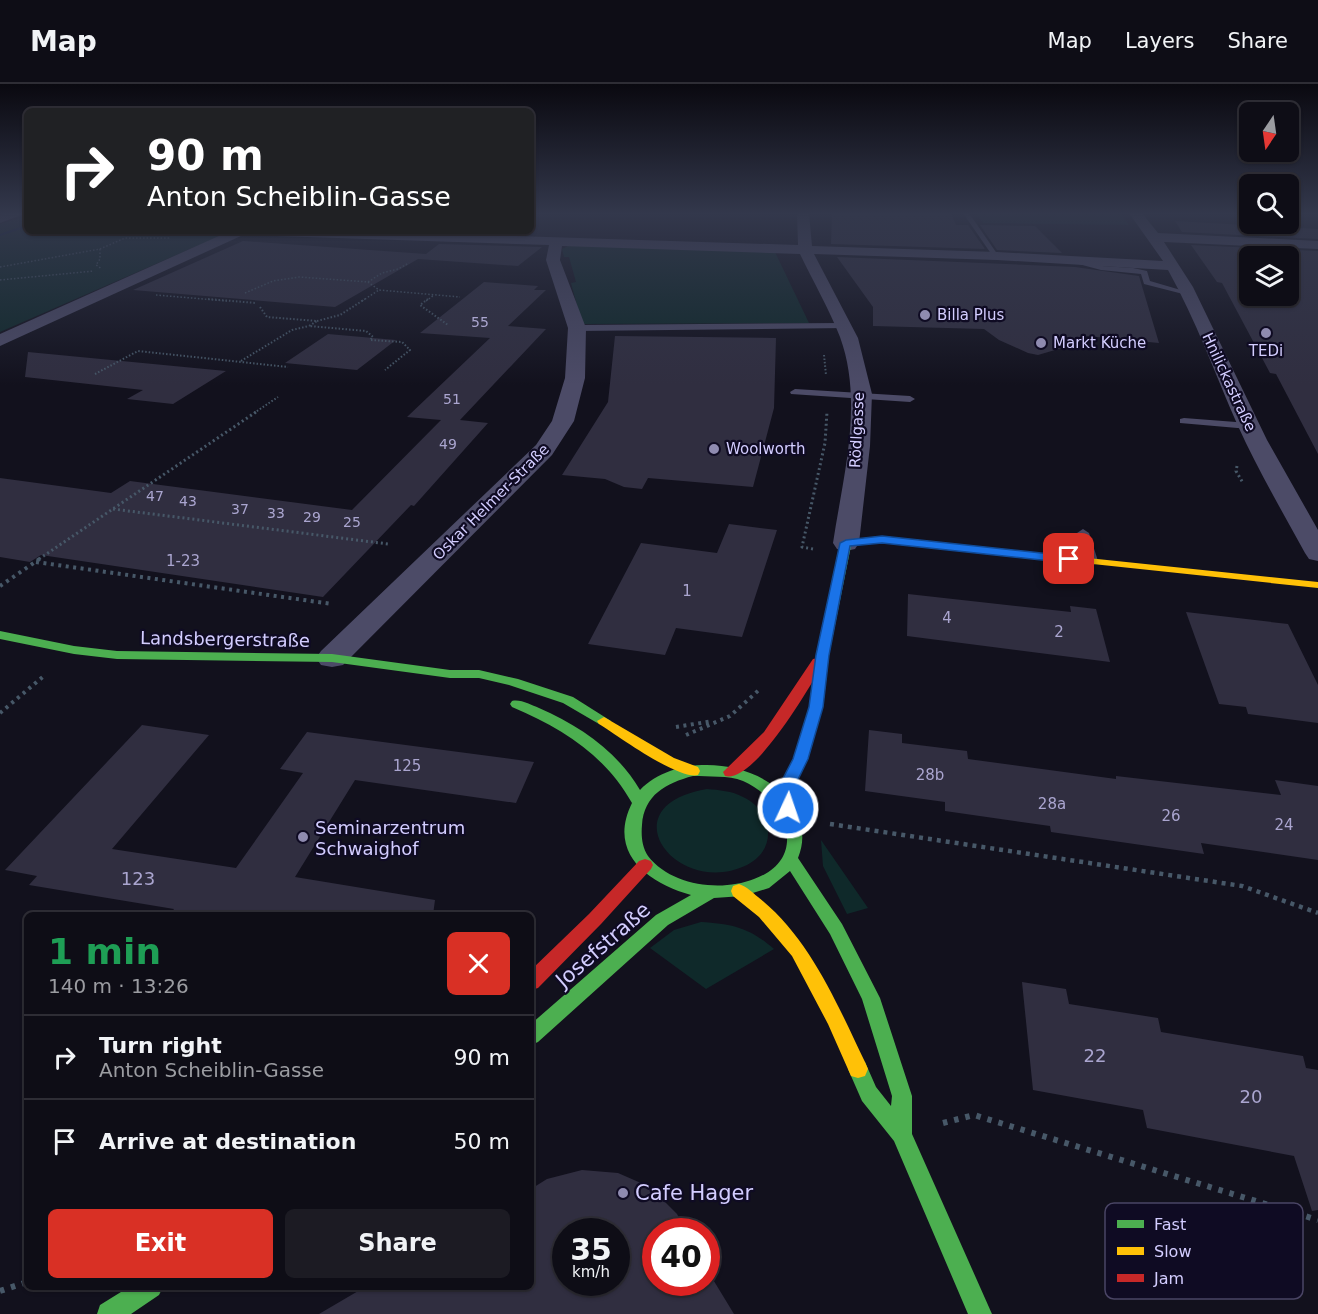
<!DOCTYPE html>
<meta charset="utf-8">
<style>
:root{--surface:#0e0d16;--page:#1c1b23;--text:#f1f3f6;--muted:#9b9ca1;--line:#2e2d35;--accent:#d93025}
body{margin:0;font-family:"DejaVu Sans",sans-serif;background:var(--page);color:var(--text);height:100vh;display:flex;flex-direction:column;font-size:22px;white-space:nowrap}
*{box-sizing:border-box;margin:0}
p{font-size:20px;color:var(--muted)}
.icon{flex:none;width:33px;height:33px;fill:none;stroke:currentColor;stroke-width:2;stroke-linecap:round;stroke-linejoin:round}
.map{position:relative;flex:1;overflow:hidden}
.panel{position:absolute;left:24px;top:828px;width:510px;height:378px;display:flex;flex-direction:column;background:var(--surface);border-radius:9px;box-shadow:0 2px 4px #0004,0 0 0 2px var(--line)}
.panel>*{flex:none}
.top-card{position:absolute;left:24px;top:24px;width:510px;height:126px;border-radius:9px;box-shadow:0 2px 4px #0004,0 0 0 2px var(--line);background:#202124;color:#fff;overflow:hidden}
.needle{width:39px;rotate:193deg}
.buttons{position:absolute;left:1239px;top:18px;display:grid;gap:12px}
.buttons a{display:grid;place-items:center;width:60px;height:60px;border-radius:9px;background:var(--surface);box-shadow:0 2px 4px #0004,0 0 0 2px var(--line);font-size:30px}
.speed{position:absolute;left:552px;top:1134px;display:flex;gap:12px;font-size:30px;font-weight:700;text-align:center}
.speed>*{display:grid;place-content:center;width:78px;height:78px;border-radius:50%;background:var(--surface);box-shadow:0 2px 4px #0004,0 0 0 2px var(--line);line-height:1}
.speed small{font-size:15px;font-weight:400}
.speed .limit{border:9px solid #d22;background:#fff;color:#111}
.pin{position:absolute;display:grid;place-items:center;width:51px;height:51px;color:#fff;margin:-26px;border-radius:12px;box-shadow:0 3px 9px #0006}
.me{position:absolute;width:66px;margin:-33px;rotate:3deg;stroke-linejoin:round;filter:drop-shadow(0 0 4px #0008)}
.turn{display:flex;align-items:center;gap:21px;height:126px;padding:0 24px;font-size:27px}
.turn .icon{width:78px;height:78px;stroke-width:2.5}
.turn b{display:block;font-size:42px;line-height:51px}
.round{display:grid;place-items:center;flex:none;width:63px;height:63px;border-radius:9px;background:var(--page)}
.headline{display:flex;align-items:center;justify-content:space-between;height:102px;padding:0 24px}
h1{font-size:36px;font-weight:700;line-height:45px;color:#1e9e55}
.button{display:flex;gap:12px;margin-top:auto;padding:12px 24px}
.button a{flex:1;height:69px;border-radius:9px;background:var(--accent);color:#fff;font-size:24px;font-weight:700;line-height:69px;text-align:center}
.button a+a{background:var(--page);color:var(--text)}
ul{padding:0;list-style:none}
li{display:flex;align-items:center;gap:18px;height:84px;padding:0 24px;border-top:2px solid var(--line)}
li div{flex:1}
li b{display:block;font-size:22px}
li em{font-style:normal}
header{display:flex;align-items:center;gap:36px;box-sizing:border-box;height:84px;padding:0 30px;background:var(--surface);border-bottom:2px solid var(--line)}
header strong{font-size:28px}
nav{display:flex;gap:33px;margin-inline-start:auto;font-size:21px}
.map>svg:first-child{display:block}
.green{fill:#0f292a}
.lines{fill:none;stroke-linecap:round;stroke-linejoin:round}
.stream{fill:#061a3f;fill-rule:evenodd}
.building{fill:#302e40;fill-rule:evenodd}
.path-far5{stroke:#475868;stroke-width:1.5;stroke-dasharray:1.5 2;stroke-linecap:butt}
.path-far4{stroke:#475868;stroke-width:2;stroke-dasharray:1.5 2;stroke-linecap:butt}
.path-far3{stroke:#475868;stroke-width:3;stroke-dasharray:2 3;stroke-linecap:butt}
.path-far2{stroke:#475868;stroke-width:4;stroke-dasharray:3 4.5;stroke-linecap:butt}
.path-far1{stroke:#475868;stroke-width:4.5;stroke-dasharray:4 5;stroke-linecap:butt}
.path{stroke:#475868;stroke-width:6;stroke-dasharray:4.5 7;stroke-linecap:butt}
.lane{fill:#4c4b67;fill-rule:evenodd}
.street{fill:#4c4b67;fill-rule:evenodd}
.fast{fill:#4caf50;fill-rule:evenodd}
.slow{fill:#ffc107;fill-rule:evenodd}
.jam{fill:#c62828;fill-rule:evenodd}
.route{fill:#1a73e8;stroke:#114b97;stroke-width:1.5}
.poi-dot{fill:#8f8bb0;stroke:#0f0b23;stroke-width:2}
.labels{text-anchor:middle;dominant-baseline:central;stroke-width:4.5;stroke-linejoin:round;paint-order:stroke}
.far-number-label{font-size:14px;fill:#aaa5cf}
.far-poi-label{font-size:15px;fill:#d3cdff;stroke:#0f0b23;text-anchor:start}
.far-street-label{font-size:15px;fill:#d3cdff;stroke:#0f0b23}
.number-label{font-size:15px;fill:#aaa5cf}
.street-label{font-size:18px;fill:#d3cdff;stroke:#0f0b23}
.poi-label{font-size:18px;fill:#d3cdff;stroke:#0f0b23;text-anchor:start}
.near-number-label{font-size:18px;fill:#aaa5cf}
.near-street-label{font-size:21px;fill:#d3cdff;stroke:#0f0b23}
.near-poi-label{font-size:21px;fill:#d3cdff;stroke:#0f0b23;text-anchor:start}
.key{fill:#0f0b23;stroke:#4a4565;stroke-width:1.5}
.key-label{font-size:16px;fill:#d3cdff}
</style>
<header>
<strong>Map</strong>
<nav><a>Map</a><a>Layers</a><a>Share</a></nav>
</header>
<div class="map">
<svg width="1318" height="1230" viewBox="0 0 1318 1230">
<rect width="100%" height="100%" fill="#12111d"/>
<!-- green -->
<path class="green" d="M975,129H1120L1129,141L983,139Z
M27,132V147H231L0,248V140Z
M570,161L775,168L809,239L582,240L571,199L576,198L569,173H564L562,165Z
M707,705C719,706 732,707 743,713C772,726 779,765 747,781C677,815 606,722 707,705Z
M821,756L868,824L847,830L823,782Z
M701,838C733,840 750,844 774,865L706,905L650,864L674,846Z"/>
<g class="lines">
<!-- stream -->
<path class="stream" d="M26,141H27V143L0,152V150Z"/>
</g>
<!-- building -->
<path class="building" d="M832,129H951L956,141H968L985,165L831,160Z
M1175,137L1318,145V155L1182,148Z
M980,141L1035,142L1062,169L997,166Z
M243,157L426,170L439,160L542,163L518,182L418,175L335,223L133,206Z
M1191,161L1318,167V370L1276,290L1270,289L1222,199L1217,198ZM1250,172H1288V212H1250Z
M837,173L1075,183L1139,192L1159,259L1087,252L1072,261L1038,271L1028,269L999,256L984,245L873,242V223Z
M484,198L538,202L534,206H546L508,242L546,245L460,336L488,339L414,422L411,421L323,513L41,471L30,478L0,473V394L111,409L130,397L352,426L441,336L407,333L490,254L420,249Z
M328,250L396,256L357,286L285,279Z
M615,252L776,254L774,324L753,403L648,394L642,405L624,403L605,395L562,391L608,318Z
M28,268L226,287L173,320L127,315L143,306L25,293Z
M729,440L777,446L742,553L676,544L665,571L588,560L641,459L717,469Z
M908,510L1071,528L1070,522L1096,525L1110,578L907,552Z
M1186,528L1288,540L1318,601V639L1248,630L1246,623L1219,620Z
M142,641L209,651L112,765L236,784L303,689L280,685L307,648L534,678L516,719L355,696L295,793L435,816L433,831H170L174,825L29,801L37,792L5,786Z
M869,646L902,650V659L967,667L968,675L1116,695V692L1281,711L1275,696L1318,702V776L1201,759L1204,770L1051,748L1050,742L945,727V718L865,707Z
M1022,898L1066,905L1069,920L1158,934L1161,948L1303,972L1306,984L1318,986V1126L1312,1127L1294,1072L1147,1044L1143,1026L1033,1006Z
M582,1086L618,1089L650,1103L677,1130L686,1148H656V1198H706V1184L734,1230H319L365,1203H531V1105L547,1095ZM566,1148H616V1198H566Z"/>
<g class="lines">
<!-- path-far5 -->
<path class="path-far5" d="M100,165V175L96,181L102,185
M0,183L100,165L125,154H170
M0,196L94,187
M368,198L379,206L460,213
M245,209L273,197L299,193L368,198L382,189L398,185L409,179
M156,211L227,217
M362,217L379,206
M426,217L434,211"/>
<!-- path-far4 -->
<path class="path-far4" d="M208,215L256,219
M428,215L420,221L448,241
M260,223L267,233L317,237L309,242L366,247L373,253L370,256L402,258L410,266L385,286
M317,237L340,231L365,215
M824,271L826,291
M241,277L292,246L309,242
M95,290L138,267L288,283
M254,329L278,313"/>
<!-- path-far3 -->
<path class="path-far3" d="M1237,382L1236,387L1243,399
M113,425L388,460
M813,465L802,463L825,359L827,328
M39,475L256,328"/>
<!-- path-far2 -->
<path class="path-far2" d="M36,478L332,520
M0,502L41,474
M0,629L45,591
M676,643L713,637
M686,651L730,632L760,605"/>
<!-- path-far1 -->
<path class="path-far1" d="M830,740L1242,802L1318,829"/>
<!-- path -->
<path class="path" d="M943,1039L974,1031L1318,1136
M0,1207L27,1198"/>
<!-- lane -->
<path class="lane" d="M963,129H969L1000,174H994Z
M1078,175L1102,182L1133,184L1147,187L1150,197L1191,209L1187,211L1144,200L1141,190L1101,186L1075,179Z
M843,239L846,240V244L577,247L573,244L577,241Z
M795,305L910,312L915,315L910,318L791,310L790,308Z
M1184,334L1249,339L1254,342L1249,345L1180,339V335Z
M1083,445L1089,449L1098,477L1096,480L1091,481L1084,477L1077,449Z"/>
<!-- street -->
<path class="street" d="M7,129H27L0,139V131Z
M797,129H809L812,162L997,168L1163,177L1129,129H1142L1158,149L1318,157V165L1164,158L1193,203L1267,356L1318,446V477L1309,475L1305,469C1282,427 1258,386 1238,342C1215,290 1196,236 1168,186L997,176L814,170L858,254L872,310L870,362L859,459L855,465L846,467L837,465L833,459C843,392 864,319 840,253C829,225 813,197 800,170L562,162L560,176L586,244L585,294L574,337L552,371L343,581L332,583L321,581L316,574L321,567L536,361L552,337L565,294L568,244L546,176L549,161L243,151L0,262V250L230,147H362L798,161Z"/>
<!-- fast -->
<path class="fast" d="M882,452L1040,469L1046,472L1040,475L882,458L851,462L829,571L823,623L807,675L788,715C801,735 807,751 798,774L842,840L880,914L912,1012V1050L992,1230H968L894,1057L862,1017L848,985L851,978L858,976L865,978L876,1003L891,1022L892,1012L862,915L830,850L790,787L769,804L743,812L714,814L668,841L538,958L531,961V940L656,831L691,811C648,799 607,769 632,719C604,670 563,645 512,623L510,620L512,617C521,615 531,621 539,624C580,642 617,667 640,706C674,671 742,675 778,705L793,675L809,623L817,571L841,459L846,456ZM693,692C709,693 728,691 743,697C787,716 810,775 754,795C721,808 671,802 648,772C642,763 641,752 642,741C644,711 666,699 693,692Z
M0,547L74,562L117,567L332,570L450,586H479L518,595L573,613L611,637L604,641L599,640L563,619L509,601L479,594H450L332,578L117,575L74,570L0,555Z
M129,1203H163L159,1211L131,1230H97L100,1221Z"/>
<!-- slow -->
<path class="slow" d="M1040,469L1318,498V504L1036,474L1034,472Z
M604,633L674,674L698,683L700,687L698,691C678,696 618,652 599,640L597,637Z
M739,800C747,803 752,808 758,813C810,854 837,920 865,978L868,985L865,992L858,994L851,992L828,940L792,872L759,833L733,812L731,807L733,802Z"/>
<!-- jam -->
<path class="jam" d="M818,574L824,578C811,601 754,700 725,692L723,688L764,648L813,575Z
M645,775L651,777L653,781L651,785L601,840L538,904L531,906V886L589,830L639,777Z"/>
</g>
<!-- sky -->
<linearGradient id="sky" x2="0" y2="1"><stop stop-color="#0a0910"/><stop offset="0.43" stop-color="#33384c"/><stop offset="1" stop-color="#33384c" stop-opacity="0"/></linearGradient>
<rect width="1318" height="301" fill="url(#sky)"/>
<!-- route -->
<path class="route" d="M882,452L1069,472L1074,475L1069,479L882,459L850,462L829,571L823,623L808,675L789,714L795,724L793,728H782L773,714L793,675L809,623L816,571L840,459L846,456Z"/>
<!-- markers -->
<g class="poi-dot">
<circle cx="925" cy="231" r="6"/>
<circle cx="1266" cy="249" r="6"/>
<circle cx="1041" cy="259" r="6"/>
<circle cx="714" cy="365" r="6"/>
<circle cx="303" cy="753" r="6"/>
<circle cx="623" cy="1109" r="6"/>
</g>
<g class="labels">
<!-- far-number labels -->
<g class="far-number-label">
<text x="480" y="238">55</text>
<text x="452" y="315">51</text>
<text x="448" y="360">49</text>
<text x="155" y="412">47</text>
<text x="188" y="417">43</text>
<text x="240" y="425">37</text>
<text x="276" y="429">33</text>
<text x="312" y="433">29</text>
<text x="352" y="438">25</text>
</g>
<!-- far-poi labels -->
<g class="far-poi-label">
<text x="937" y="231">Billa Plus</text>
<text x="1053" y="259">Markt Küche</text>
<text x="1266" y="267" text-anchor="middle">TEDi</text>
<text x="726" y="365">Woolworth</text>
</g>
<!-- far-street labels -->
<g class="far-street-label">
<text transform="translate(1229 298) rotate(65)">Hnilickastraße</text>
<text transform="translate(857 346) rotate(-87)">Rödlgasse</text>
<text transform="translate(491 418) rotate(-45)">Oskar Helmer-Straße</text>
</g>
<!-- number labels -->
<g class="number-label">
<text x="183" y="477">1-23</text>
<text x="687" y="507">1</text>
<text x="947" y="534">4</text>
<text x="1059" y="548">2</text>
<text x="407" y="682">125</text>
<text x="930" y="691">28b</text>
<text x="1052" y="720">28a</text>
<text x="1171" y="732">26</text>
<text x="1284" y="741">24</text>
</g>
<!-- street labels -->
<g class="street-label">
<text transform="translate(225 555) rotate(1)">Landsbergerstraße</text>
</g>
<!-- poi labels -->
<g class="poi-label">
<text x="315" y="743">Seminarzentrum<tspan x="315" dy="21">Schwaighof</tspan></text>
</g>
<!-- near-number labels -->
<g class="near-number-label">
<text x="138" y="794">123</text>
<text x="1095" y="971">22</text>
<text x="1251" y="1012">20</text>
</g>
<!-- near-street labels -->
<g class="near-street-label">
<text transform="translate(603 861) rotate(-41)">Josefstraße</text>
</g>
<!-- near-poi labels -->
<g class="near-poi-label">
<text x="635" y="1109">Cafe Hager</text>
</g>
</g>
<!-- legend -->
<rect x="1105" y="1119" width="198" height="96" rx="9" class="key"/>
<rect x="1117" y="1136" width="27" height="8" fill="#4caf50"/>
<rect x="1117" y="1163" width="27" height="8" fill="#ffc107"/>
<rect x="1117" y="1190" width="27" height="8" fill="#c62828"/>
<g class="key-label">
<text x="1154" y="1146">Fast</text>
<text x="1154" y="1173">Slow</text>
<text x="1154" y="1200">Jam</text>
</g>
</svg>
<div class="buttons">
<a><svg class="needle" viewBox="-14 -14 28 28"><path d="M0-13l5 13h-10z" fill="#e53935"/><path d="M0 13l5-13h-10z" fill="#9b9ca1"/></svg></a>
<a><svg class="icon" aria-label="search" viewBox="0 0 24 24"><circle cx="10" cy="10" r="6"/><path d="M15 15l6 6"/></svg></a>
<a><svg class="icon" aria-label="layers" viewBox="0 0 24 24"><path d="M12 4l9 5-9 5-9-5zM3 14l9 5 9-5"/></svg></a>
</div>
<div class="speed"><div>35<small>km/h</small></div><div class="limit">40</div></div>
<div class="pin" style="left:1069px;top:475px;background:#d93025"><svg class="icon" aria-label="arrive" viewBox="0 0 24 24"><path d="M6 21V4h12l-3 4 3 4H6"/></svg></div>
<svg class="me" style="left:788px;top:724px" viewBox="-20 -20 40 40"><circle r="17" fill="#1a73e8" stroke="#fff" stroke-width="3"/><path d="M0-11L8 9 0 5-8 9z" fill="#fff"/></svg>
<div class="top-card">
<div class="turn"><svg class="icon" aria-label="right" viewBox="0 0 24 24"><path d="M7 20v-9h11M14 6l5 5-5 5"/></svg><div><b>90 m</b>Anton Scheiblin-Gasse</div></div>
</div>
<section class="panel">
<div class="headline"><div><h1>1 min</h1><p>140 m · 13:26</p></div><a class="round" style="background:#d93025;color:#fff"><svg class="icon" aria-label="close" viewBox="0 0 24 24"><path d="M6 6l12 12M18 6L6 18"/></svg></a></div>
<ul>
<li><svg class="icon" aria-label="right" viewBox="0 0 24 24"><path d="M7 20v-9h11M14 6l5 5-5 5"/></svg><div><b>Turn right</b><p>Anton Scheiblin-Gasse</p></div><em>90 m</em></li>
<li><svg class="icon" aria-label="arrive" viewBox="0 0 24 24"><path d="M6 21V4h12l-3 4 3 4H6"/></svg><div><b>Arrive at destination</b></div><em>50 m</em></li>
</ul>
<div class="button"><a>Exit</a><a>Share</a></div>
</section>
</div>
